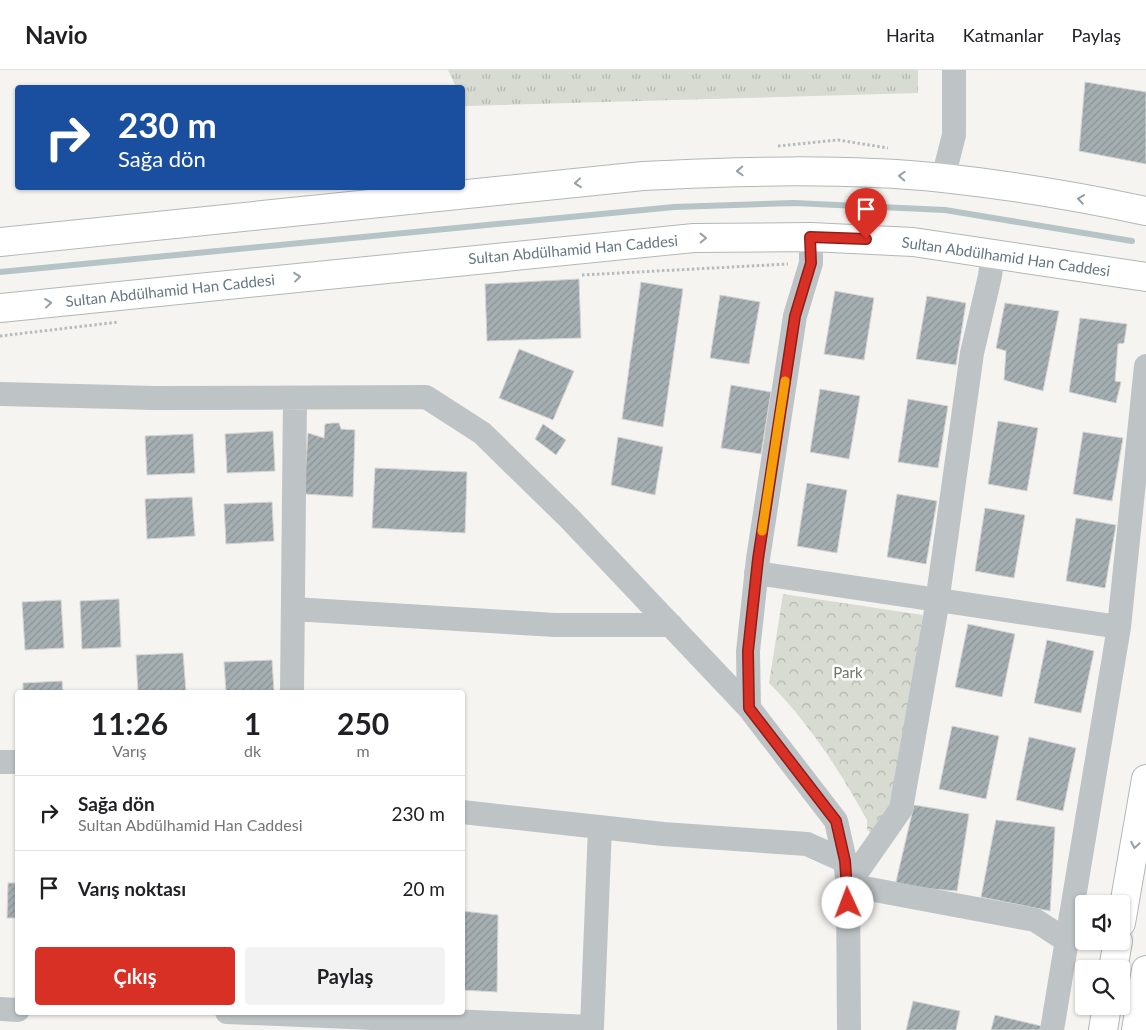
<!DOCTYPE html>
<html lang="tr">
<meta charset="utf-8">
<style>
:root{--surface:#fff;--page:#f2f2f2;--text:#202124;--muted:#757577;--line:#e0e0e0;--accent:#d93025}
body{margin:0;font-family:Lato,sans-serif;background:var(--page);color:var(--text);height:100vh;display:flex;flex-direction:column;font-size:19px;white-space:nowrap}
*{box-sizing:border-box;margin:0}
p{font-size:16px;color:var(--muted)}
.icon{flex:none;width:28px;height:28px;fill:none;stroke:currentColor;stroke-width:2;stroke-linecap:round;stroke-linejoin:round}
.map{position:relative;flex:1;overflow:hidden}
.drawer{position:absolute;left:15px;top:620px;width:450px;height:325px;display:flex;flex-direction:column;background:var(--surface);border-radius:5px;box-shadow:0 1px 4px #0004}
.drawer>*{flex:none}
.banner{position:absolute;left:15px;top:15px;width:450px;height:105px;border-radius:5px;box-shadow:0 1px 4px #0004;background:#1a4fa0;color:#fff;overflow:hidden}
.fabs{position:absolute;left:1075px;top:825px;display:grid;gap:10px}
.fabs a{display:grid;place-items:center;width:55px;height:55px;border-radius:5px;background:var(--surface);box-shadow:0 1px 4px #0004;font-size:25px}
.pin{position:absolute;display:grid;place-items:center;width:42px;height:42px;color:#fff;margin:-51px -21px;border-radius:50% 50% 50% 0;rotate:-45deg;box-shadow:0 0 5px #0007}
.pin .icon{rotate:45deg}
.me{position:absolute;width:55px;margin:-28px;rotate:358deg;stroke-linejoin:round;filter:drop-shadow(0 0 4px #0008)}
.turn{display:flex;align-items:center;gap:18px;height:105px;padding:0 20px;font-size:22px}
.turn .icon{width:65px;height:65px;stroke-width:2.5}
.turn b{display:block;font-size:35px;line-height:42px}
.eta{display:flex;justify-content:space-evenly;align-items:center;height:85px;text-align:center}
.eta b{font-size:30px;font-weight:700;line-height:35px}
.action{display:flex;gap:10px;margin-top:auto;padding:10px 20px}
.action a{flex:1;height:58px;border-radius:5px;background:var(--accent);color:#fff;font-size:20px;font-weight:700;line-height:58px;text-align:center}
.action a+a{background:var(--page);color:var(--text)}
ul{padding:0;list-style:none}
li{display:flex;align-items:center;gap:15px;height:75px;padding:0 20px;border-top:1px solid var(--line)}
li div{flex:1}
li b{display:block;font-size:19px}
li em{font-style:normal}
header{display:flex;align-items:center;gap:30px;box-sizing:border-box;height:70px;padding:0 25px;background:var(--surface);border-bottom:1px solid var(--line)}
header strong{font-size:24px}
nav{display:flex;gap:28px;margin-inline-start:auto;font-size:18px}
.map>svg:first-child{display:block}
.grass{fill:url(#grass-tufts)}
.forest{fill:url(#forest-crowns)}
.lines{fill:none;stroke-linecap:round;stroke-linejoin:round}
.stream{stroke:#b6c4c6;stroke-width:6}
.building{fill:url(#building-hatch);stroke:#d6d5d4}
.secondary-casing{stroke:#b0b7ba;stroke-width:30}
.primary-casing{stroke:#b1b7b9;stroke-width:30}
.path{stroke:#b8bbbd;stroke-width:3;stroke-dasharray:2.5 2.5;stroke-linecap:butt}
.street{stroke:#bec3c5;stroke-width:24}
.secondary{stroke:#fff;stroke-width:28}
.primary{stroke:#fff;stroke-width:28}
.oneway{stroke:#93a0a7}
.route-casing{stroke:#8d1f18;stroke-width:12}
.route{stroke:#d93025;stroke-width:9}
.slow{stroke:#f59e0b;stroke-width:9}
.labels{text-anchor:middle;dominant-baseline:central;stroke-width:5;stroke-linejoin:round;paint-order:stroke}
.street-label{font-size:15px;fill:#657881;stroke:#fff}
.park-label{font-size:15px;fill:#6a7863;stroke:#fff}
</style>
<header>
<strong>Navio</strong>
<nav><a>Harita</a><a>Katmanlar</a><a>Paylaş</a></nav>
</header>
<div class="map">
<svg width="1146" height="960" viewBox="0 0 1146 960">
<defs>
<pattern id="grass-tufts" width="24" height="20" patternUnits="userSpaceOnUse" patternTransform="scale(1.25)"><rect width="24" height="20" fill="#d7dbd2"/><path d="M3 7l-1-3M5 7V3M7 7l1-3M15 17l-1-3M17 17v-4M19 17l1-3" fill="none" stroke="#b2b6b0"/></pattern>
<pattern id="forest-crowns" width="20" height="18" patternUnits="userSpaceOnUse" patternTransform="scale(1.25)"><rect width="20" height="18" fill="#d7dbd2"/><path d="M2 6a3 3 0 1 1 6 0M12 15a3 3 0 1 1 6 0" fill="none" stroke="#b2b6b0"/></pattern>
<pattern id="building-hatch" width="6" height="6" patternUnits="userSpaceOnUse" patternTransform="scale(1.25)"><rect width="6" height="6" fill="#a5afb2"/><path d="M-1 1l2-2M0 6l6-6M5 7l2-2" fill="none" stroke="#8a9396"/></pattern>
</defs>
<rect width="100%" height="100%" fill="#f5f4f1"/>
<!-- grass -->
<path class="grass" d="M448,0H918V23L465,36L462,18L456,17Z"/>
<!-- forest -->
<path class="forest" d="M783,524L923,545L890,758L873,766L867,759V750C839,700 810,654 769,613Z"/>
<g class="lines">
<!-- stream -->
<path class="stream" d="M0,202L674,137L794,133L945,140L1132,171"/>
</g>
<!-- building -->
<path class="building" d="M1085,12L1146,22V94L1079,81Z
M579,209L581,268L487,271L485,214Z
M641,212L683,219L663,357L622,349Z
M835,221L874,228L864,290L824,284Z
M720,225L760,232L749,294L710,288Z
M927,226L966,233L956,295L916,289Z
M1005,233L1059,241L1043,321L1004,310L1006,281L996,278Z
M1080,248L1127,254L1124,273L1118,274L1115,311L1121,312L1116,333L1069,322Z
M519,279L574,301L553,350L499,328Z
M731,315L771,322L761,384L721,378Z
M820,319L860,326L849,389L810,382Z
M908,329L948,336L938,398L898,392Z
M998,351L1038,358L1027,421L988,414Z
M332,353H339L341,359L355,360L353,427L304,424L308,363L324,368L325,354Z
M543,354L566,370L556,385L535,369Z
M273,361L275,401L227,403L225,364Z
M1083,362L1123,368L1112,431L1073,424Z
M193,364L195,403L147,405L145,366Z
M618,367L663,377L655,425L611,415Z
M375,398L467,402L465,463L372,458Z
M807,413L847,420L837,483L797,476Z
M897,424L937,431L926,494L887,487Z
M192,427L195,466L147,469L145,429Z
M272,432L274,471L226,474L224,434Z
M985,438L1025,445L1014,508L975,501Z
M1076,448L1116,455L1105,518L1066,511Z
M119,529L121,577L82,579L80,531Z
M61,530L64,578L25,580L22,532Z
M968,554L1015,564L1002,627L955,617Z
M1047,570L1094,581L1081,643L1034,633Z
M183,583L186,622H138L136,585Z
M272,590L274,622H226L224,592Z
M62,611L63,622H23V613Z
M952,656L999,666L986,729L939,719Z
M1029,667L1076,678L1063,741L1016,730Z
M914,735L969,744L957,821L895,816Z
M996,750L1055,757L1050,841L981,827Z
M8,813H18V848H7Z
M462,841L498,845L497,922L462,920Z
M913,931L960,941L956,960H906Z
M995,945L1041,956L1040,960H991Z"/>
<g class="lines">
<defs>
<path id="secondary" d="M1121,853L1146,709
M1113,899L1118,871
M1103,960L1107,936
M1136,960L1146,900"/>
<path id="primary" d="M0,172L643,106C743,101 844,98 943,108C1009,115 1081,127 1146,141
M0,238L694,168L811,167L913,172L1146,207"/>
</defs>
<!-- secondary casing -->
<use href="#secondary" class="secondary-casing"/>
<!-- primary casing -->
<use href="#primary" class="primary-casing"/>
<!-- path -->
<path class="path" d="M778,76L838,70L888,78
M582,205L788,194
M0,266L119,252"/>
<!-- street -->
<path class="street" d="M943,108L954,65V0
M0,324L155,328L426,327L482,363L570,449L749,638L836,751L845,791
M756,503L1119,557
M293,539L555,555H671
M292,622L295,328
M749,638L748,581L758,489L795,246L811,193V167
M0,692H18
M462,742L663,764L807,774L845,791L848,815L849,960
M848,815L901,739L935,547L972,283L990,206L993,182
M848,815L1035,850L1067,871
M0,939L18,940
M227,942L592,957L600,757
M1052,960L1119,557L1146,296"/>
<!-- secondary -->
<use href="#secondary" class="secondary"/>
<!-- primary -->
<use href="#primary" class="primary"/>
</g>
<!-- one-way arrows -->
<defs><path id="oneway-chevron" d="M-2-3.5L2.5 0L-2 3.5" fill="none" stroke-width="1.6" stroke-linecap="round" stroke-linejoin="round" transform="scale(1.25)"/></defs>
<g class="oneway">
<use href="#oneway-chevron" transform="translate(740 101) rotate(178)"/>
<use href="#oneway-chevron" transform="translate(902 106) rotate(-177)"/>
<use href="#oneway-chevron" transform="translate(578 113) rotate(174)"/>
<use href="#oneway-chevron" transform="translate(1081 129) rotate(-171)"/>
<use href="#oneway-chevron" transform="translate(703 168) rotate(-1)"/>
<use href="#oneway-chevron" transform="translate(297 207) rotate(-6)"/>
<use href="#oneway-chevron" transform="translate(48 233) rotate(-6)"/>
<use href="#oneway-chevron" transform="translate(1135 775) rotate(100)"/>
</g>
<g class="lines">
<defs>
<path id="route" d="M848,833L845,791L836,751L749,638L748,581L758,489L795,246L811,193L810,167L866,169"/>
</defs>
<!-- route casing -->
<use href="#route" class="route-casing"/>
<!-- route -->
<use href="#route" class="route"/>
<!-- slow -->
<path class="slow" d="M762,461L785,311"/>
</g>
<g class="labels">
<!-- street labels -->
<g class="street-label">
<text transform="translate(573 179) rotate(-5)">Sultan Abdülhamid Han Caddesi</text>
<text transform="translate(1006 186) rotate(8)">Sultan Abdülhamid Han Caddesi</text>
<text transform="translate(170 220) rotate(-6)">Sultan Abdülhamid Han Caddesi</text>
</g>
<!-- park labels -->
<g class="park-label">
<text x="848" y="602">Park</text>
</g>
</g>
</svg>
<div class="fabs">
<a><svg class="icon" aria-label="sound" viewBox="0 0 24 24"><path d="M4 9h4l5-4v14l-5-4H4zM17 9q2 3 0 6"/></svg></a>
<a><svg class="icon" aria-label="search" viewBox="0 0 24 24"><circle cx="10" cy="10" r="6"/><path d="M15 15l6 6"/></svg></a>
</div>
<div class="pin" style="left:866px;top:169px;background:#d93025"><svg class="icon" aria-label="arrive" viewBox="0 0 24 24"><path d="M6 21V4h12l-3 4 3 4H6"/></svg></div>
<svg class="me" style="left:848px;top:833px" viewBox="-20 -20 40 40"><circle r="19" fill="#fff"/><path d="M0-13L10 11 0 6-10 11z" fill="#d93025"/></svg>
<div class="banner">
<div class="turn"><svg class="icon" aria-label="right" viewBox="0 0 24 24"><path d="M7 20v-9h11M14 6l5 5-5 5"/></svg><div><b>230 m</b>Sağa dön</div></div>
</div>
<section class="drawer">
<div class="eta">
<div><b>11:26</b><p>Varış</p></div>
<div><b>1</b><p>dk</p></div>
<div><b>250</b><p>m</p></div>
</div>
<ul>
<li><svg class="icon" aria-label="right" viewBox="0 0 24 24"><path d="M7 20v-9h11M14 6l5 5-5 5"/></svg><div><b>Sağa dön</b><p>Sultan Abdülhamid Han Caddesi</p></div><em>230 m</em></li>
<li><svg class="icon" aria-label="arrive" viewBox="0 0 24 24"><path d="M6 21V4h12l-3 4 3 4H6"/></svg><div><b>Varış noktası</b></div><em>20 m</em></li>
</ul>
<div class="action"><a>Çıkış</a><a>Paylaş</a></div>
</section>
</div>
